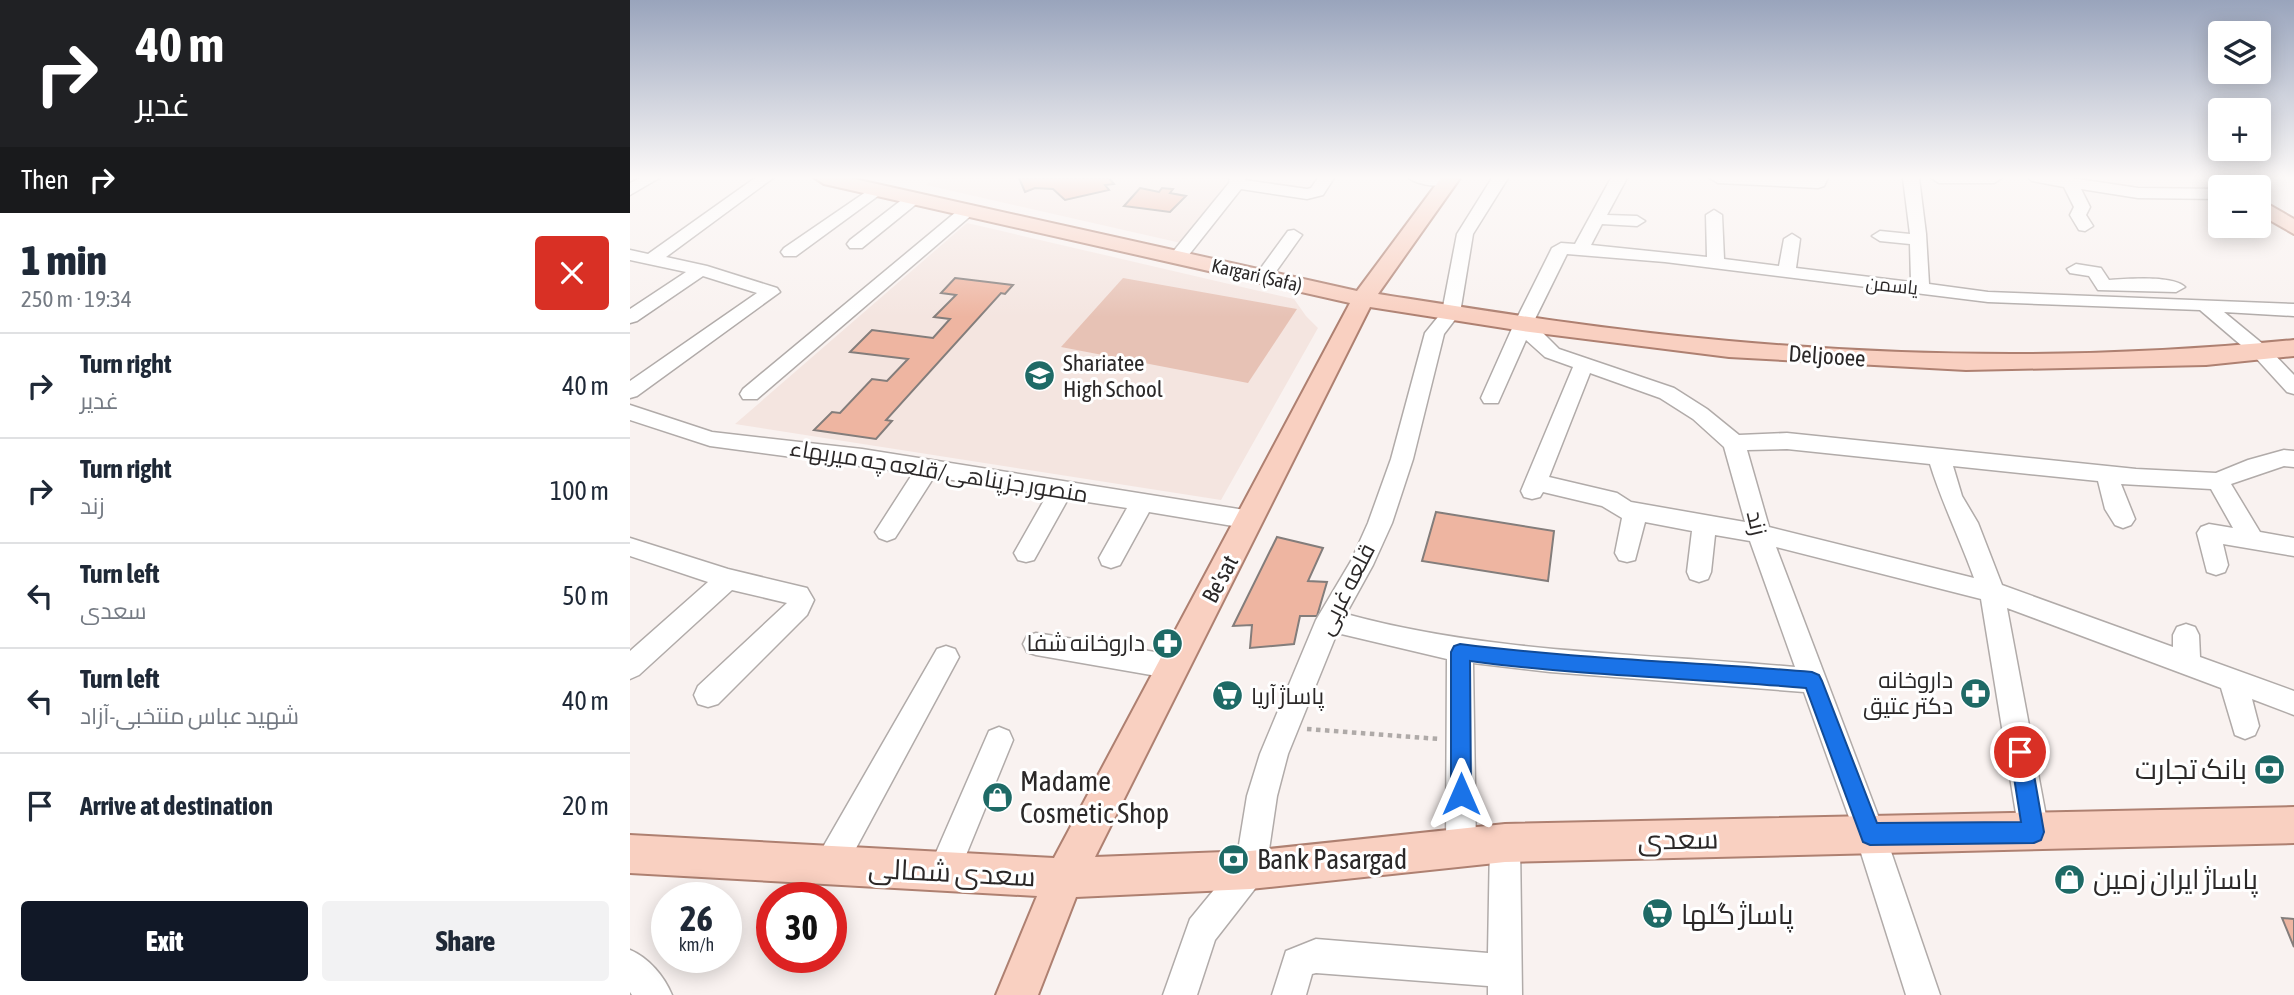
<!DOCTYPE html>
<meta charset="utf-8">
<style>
:root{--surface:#fff;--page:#f2f2f3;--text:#1f2937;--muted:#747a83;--line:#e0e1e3;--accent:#111827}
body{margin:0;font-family:"Asap Condensed",Cairo,sans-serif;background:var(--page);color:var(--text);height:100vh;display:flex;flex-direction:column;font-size:26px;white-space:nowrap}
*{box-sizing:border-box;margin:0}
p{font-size:23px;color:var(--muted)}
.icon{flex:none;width:38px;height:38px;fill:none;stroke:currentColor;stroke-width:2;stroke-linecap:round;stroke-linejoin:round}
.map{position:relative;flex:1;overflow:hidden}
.sheet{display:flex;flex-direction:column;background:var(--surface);width:630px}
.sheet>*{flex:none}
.banner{background:#202124;color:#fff;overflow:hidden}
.fabs{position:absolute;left:1578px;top:21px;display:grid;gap:14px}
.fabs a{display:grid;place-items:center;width:63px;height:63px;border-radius:7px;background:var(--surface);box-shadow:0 4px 18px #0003;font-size:35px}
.speed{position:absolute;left:21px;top:882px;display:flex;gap:14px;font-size:35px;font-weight:700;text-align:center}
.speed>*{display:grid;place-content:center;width:91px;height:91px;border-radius:50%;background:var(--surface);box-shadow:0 4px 18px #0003;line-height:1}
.speed small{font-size:18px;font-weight:400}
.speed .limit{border:10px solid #d22;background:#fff;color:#111}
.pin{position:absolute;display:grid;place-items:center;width:60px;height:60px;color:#fff;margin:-30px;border:4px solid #fff;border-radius:50%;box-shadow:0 2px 7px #0007}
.me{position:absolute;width:77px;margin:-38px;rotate:0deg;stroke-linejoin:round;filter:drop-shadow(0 0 5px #0008)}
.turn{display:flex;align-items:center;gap:24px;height:147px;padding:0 21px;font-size:32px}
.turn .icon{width:91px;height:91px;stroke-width:2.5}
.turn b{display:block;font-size:49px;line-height:60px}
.then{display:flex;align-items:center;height:66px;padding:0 21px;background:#0003;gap:14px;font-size:26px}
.round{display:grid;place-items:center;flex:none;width:74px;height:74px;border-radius:7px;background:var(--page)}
.summary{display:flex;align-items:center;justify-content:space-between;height:119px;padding:0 21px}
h1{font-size:42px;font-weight:800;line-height:52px}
.cta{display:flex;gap:14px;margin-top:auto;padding:14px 21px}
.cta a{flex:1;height:80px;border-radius:7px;background:var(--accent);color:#fff;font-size:28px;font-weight:800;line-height:80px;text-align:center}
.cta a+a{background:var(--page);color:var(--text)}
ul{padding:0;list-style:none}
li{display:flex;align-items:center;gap:21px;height:105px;padding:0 21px;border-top:2px solid var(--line)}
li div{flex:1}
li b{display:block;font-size:26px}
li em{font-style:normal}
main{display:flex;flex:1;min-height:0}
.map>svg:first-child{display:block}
.built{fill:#f4e5e0}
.green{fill:#e7c2b5}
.building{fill:#eeb5a1;stroke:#837d7b;stroke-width:2}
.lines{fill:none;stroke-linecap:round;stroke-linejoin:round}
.minor-casing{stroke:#b1aba9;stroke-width:3}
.major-casing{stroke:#ae8071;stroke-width:4}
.path{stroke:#afaaa8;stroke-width:4.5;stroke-dasharray:4.5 4.5;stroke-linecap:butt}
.minor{fill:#fff;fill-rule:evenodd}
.major{fill:#f9d0c1;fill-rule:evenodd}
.route{fill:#1a73e8;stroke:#114b97;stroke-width:2}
.labels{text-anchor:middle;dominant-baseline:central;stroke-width:6;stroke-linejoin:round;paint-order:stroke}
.far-street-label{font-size:19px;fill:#2b2828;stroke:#fff}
.street-label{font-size:23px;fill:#2b2828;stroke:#fff}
.poi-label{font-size:23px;fill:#2b2828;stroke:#fff;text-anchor:start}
.near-poi-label{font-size:28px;fill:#2b2828;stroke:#fff;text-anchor:start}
.near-street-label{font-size:28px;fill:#2b2828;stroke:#fff}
</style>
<main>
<section class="sheet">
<div class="banner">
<div class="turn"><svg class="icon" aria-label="right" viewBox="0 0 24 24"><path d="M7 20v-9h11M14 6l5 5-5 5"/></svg><div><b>40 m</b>غدیر</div></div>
<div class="then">Then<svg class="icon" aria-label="right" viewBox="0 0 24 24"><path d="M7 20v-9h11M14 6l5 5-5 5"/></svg></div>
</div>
<div class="summary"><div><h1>1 min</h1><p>250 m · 19:34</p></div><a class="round" style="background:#d93025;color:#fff"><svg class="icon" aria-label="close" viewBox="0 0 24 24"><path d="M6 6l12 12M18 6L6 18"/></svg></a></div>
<ul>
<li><svg class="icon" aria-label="right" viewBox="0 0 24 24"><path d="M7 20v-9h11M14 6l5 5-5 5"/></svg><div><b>Turn right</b><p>غدیر</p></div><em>40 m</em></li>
<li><svg class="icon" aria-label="right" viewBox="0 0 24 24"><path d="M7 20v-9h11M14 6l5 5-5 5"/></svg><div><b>Turn right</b><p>زند</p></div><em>100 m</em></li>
<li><svg class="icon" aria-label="left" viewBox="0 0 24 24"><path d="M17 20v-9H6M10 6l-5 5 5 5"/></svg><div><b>Turn left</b><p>سعدی</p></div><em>50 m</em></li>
<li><svg class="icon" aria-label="left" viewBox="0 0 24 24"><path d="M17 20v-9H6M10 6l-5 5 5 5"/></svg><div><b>Turn left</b><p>شهید عباس منتخبی-آزاد</p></div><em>40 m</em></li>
<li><svg class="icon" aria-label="arrive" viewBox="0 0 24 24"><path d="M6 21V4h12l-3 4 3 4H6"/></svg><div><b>Arrive at destination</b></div><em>20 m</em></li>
</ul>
<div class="cta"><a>Exit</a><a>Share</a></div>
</section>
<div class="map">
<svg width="1664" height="995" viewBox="0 0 1664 995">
<rect width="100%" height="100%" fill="#f9f2f0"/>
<!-- built -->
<path class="built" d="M306,178H600L601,182L551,243L296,185Z
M337,223L664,299L676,316L688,328L591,500L105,424Z"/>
<!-- green -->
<path class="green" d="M493,278L667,309L618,383L431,347Z"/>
<!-- building -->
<path class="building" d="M389,178H479L484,184L475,185L479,190L435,200L423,189L405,188L395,192Z
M510,188L529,192L532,188L543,189L540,193L556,196L540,212L494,206Z
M325,278L383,285L375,294L371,293L256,420L262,421L246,439L184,430L202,412L210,413L242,379L257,381L278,359L220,352L242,330L303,338L320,319L304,317L326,295L311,293Z
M806,512L924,531L918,581L792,561Z
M647,537L693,548L678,581L697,582L687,616H670L664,644L620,648L622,625L603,626Z
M1652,918L1664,919V947Z"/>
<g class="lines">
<defs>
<path id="minor" d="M10,178H29L0,195V183Z
M125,178H143L36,257L77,266L147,288L150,292L7,396L0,398V381L127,293L73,276L7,321L0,323V309L56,272L0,260V250L18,254Z
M600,178H616L615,180L677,189L681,188L688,178H704L693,195L677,199L611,189L554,261H542L539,257L542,253L599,183Z
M779,178H824L826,181C817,189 789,186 779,178Z
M862,178H878L843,234L830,313L814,334L783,459L762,523L743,565L716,614C862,654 1015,653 1165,667L1120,541L1085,535L1081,572L1078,579L1069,582L1060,579L1057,572L1062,531L1015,522L1005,560L997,562L989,560L985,553L992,518L972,506L913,492L910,497L902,499L894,497L891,491L943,367L915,357L896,340L868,403H854L851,398L884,324L922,248L931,243L945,244L981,178H997L977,215L1007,216L1015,221L1007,226L972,224L961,245L1077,257L1076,215L1084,210L1092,215L1094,259L1149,266L1154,239L1162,234L1170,239L1166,268L1281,282L1280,244L1250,241L1242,236L1250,231L1280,234L1273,178H1289L1296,234L1299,284L1358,292L1664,304V316L1594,312L1639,349L1664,375V394L1657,392L1625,357L1570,310L1358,302L1035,262L937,254L903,323L929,349L1044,388L1077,409L1109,435L1157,433L1506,469L1586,473L1618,460L1654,450L1664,451V467L1654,466L1601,484L1630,532L1664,538V556L1593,544L1598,565L1595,572L1586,575L1577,572L1567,533L1571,527L1579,524L1603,528L1581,489L1491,484L1505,519L1501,525L1493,528L1485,525L1475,509L1468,481L1323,466L1332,496L1348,523L1372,585L1543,647V635L1547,627L1556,624L1565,627L1569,635L1570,657L1664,691V715L1622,699L1629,726L1625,735L1615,739L1605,735L1591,688L1377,608L1419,832L1415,843L1404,847L1393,843L1389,832L1351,599L1146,547L1255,834L1310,995H1276L1225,834L1174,692L920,672L843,663L846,847L842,858L831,862L820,858L816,847L817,659L707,633L658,754L647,796L636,870L631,881L585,940L567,995H533L560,919L606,863L617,796L630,754L686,620L721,561L738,523L761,459L795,333L812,312L827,234ZM960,373L1030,398L1063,419L1094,447L1115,522L1001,502L987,493L919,477ZM1157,449L1300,464C1312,503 1330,539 1344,578L1139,527L1117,450Z
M1080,178H1198L1194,186L1188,188L1088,183Z
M1301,178H1372L1364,183H1309Z
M1399,178H1442L1508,188L1591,189V199L1508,198L1451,189L1460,207L1456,215L1463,226L1455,231L1449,230L1440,215L1444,207L1434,187L1402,181Z
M246,185L252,187L254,190L252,193L166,256H154L151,252L154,248Z
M284,193L292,198L290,201L232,248H220L217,244L220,240L278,195Z
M338,205L344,207L346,210L344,213L127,399H113L110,394L113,389L332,207Z
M664,230L672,235L640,280H628L625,276L628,272L658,231Z
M1446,264L1471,268L1479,280C1496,279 1543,275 1555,287L1546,292L1468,290L1459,276L1440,273L1437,269Z
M0,405L82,432L232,449L621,511L629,514L633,520L629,526L621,529L519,512L490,565L481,568L472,565L469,558L497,508L438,499L404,560L396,562L388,560L384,553L417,495L304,477L265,538L257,541L249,538L245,532L283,473L80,446L0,420Z
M0,538L98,569L177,588L184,600L177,615L88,704L78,707L68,704L64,695L68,686L157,603L102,590L9,675L0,679V651L78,582L0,556Z
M406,633L544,655L553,659L557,667L553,675L544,679L406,655L397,652L393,644L397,636Z
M316,646L325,649L329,657L211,876L200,881L189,876L184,865L189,854L307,649Z
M369,727L379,731L383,740L325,882L314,887L303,882L298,871L359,731Z
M875,828L886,832L890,843L892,995H858V986L686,973L682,974L676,995H642L656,951L686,939L858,953L860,843L864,832Z
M0,950C19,958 34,976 42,995H2L0,992Z"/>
<path id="major" d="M185,178H220L727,291L811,178H830L748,294C864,312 981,331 1099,341C1286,358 1477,359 1664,340V356L1576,365L1336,370L1099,357L893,331L740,307L465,857L620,851L875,824L1664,807V843L875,862L620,889L446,897L408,995H366L407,896L0,873V835L424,858L720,303L194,184Z
M1583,178H1604L1614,187H1592Z
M1629,199L1664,219V234L1629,214Z"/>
</defs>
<!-- minor casing -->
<use href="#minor" class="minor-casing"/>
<!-- major casing -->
<use href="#major" class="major-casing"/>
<!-- path -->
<path class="path" d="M677,729L809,739"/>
<!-- minor -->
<use href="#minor" class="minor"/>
<!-- major -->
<use href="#major" class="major"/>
</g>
<!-- sky -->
<linearGradient id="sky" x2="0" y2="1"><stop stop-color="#99a4bc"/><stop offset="0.56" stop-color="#fcf9f8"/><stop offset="1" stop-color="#fcf9f8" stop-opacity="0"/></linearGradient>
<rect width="1664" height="317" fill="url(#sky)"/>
<!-- route -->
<path class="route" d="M830,644C947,659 1065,662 1182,672L1189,675L1192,681L1247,823L1391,822L1380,752L1383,746L1390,743L1397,746L1400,752L1414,832L1411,840L1404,843L1240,845L1233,842L1176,688C1064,678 951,676 840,661L841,794L838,801L831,804L824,801L821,794V652L824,646Z"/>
<!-- icons -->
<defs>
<symbol id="school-disc" viewBox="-11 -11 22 22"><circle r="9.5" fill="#1e6a66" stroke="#fff"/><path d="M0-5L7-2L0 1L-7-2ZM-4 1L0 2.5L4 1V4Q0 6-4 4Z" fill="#fff"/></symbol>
<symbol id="pharmacy-disc" viewBox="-11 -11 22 22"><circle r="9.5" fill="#1e6a66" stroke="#fff"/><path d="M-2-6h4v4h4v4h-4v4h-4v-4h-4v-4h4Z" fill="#fff"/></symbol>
<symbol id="supermarket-disc" viewBox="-11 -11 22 22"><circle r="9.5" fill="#1e6a66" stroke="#fff"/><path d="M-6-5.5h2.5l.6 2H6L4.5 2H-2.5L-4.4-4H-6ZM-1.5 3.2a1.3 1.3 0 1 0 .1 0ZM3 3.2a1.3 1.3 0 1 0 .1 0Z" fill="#fff"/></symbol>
<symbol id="bank-disc" viewBox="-11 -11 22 22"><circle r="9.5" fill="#1e6a66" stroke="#fff"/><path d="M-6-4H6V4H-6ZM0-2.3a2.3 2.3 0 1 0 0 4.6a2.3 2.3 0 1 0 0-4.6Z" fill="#fff"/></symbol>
<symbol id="shop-disc" viewBox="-11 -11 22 22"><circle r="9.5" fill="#1e6a66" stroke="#fff"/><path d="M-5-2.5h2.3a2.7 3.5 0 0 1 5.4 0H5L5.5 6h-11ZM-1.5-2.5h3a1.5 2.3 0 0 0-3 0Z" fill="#fff"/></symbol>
</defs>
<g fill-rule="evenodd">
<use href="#school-disc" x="392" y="358" width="35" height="35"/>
<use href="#pharmacy-disc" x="520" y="626" width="35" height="35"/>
<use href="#pharmacy-disc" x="1328" y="676" width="35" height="35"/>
<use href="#supermarket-disc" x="580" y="678" width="35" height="35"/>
<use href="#bank-disc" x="1622" y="752" width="35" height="35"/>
<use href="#shop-disc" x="350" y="780" width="35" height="35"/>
<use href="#bank-disc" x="586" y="842" width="35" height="35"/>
<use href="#shop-disc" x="1422" y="862" width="35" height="35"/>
<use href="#supermarket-disc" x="1010" y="896" width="35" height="35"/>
</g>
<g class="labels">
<!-- far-street labels -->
<g class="far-street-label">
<text transform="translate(627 275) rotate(13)">Kargari (Safa)</text>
<text transform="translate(1262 285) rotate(6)">یاسمن</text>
</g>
<!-- street labels -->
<g class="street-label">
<text transform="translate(1197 356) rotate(4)">Deljooee</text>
<text transform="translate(309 471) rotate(9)">منصور جزپناهی/قلعه چه میربهاء</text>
<text transform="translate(1127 523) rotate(77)">زند</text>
<text transform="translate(590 579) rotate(-62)">Be'sat</text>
<text transform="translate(716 589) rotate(-63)">قلعه غربی</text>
</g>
<!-- poi labels -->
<g class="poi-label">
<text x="433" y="363">Shariatee<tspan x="433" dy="26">High School</tspan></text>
<text x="515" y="643" text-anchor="end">داروخانه شفا</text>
<text x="1323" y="680" text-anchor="end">داروخانه<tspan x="1323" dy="26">دکتر عتیق</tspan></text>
<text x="621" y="696">پاساژ آریا</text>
</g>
<!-- near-poi labels -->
<g class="near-poi-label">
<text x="1617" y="769" text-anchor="end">بانک تجارت</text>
<text x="390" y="781">Madame<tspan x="390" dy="32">Cosmetic Shop</tspan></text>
<text x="627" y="859">Bank Pasargad</text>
<text x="1463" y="879">پاساژ ایران زمین</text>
<text x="1051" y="914">پاساژ گلها</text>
</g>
<!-- near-street labels -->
<g class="near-street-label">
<text transform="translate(1048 839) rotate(-1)">سعدی</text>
<text transform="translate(322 872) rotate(3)">سعدی شمالی</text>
</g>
</g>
</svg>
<div class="fabs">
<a><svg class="icon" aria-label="layers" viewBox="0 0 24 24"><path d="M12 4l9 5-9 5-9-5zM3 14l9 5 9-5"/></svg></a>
<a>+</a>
<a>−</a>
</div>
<div class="speed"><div>26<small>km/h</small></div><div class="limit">30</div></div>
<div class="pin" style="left:1390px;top:752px;background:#d93025"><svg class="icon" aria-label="arrive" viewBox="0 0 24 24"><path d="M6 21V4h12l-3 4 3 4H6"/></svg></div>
<svg class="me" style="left:831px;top:794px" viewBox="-20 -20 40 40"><path d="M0-17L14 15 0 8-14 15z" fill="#1a73e8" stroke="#fff" stroke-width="4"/></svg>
</div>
</main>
